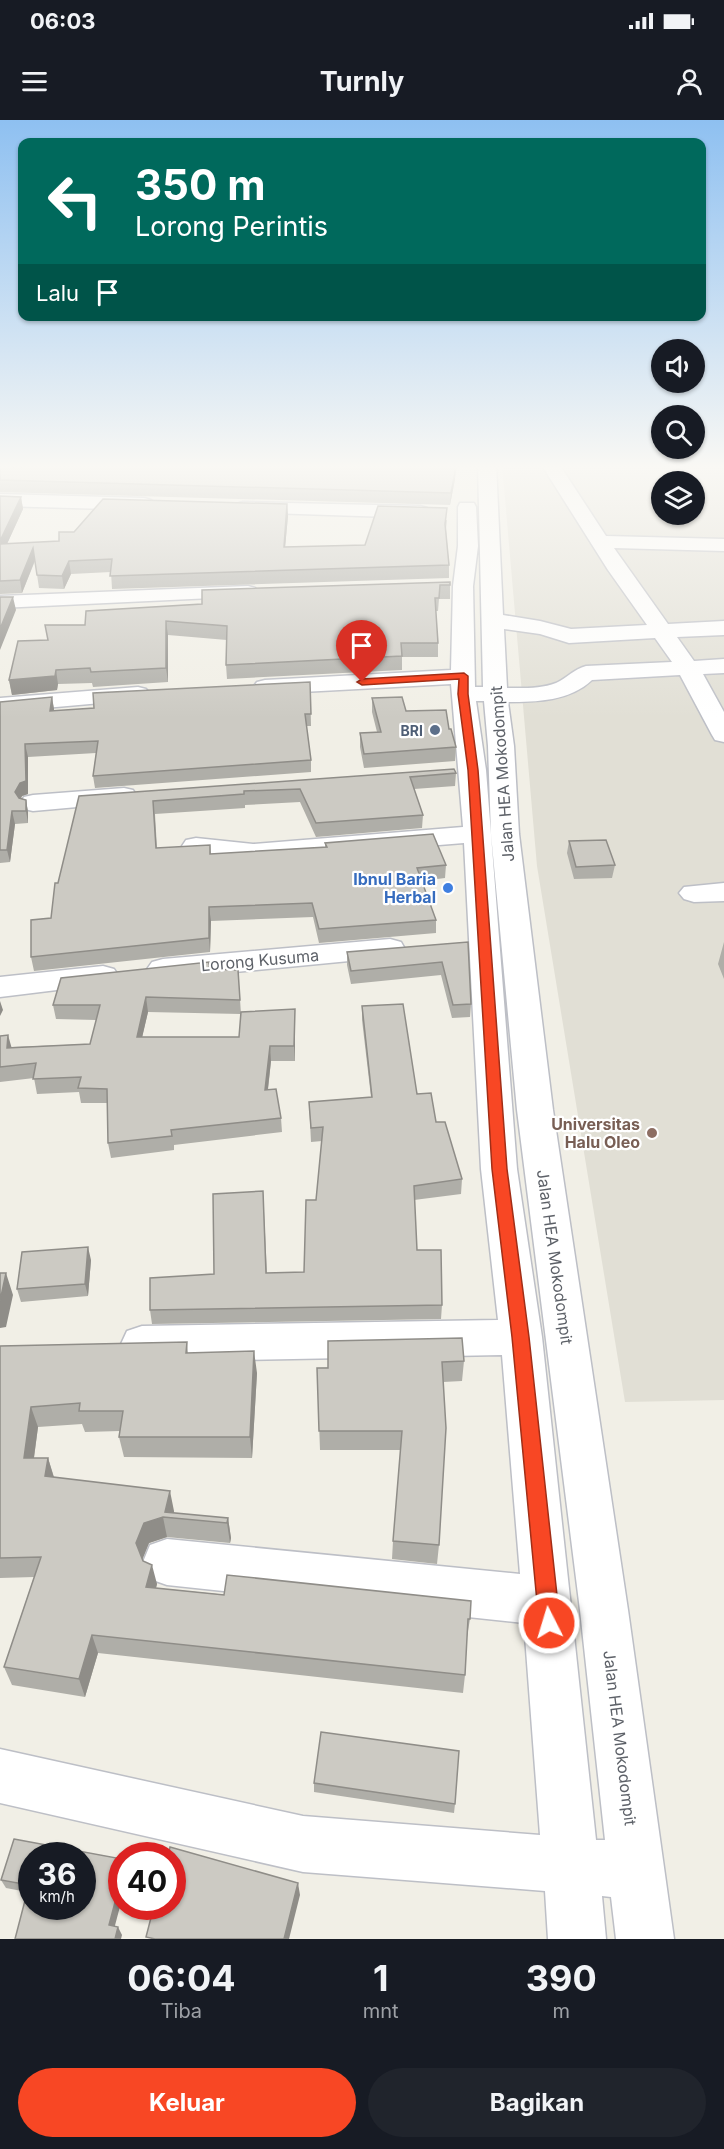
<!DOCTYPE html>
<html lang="id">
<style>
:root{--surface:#171b24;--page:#20242c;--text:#f1f3f6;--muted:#9ea1a6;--accent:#f84724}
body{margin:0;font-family:Inter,sans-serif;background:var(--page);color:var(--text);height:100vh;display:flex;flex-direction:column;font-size:22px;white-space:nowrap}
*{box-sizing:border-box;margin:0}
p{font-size:20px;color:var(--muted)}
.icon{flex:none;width:33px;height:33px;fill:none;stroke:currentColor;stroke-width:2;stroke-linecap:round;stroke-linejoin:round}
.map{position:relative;height:1819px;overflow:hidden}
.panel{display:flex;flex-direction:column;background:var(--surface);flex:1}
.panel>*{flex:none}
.guide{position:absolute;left:18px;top:18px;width:688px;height:183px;border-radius:12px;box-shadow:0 2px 4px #0004;background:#00695c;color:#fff;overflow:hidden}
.tools{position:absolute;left:651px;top:219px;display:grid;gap:12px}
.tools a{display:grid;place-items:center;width:54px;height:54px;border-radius:50%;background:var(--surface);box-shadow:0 2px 4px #0004;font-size:30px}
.speed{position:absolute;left:18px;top:1722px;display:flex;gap:12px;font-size:30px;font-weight:700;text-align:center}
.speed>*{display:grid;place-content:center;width:78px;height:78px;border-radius:50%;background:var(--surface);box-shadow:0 2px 4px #0004;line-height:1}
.speed small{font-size:15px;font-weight:400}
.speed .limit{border:9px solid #d22;background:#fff;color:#111}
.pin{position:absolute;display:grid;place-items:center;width:51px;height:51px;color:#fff;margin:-62px -26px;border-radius:50% 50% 50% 0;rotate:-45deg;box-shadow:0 0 6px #0007}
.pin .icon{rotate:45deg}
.me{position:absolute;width:66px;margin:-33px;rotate:355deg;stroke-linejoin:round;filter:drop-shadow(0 0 4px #0008)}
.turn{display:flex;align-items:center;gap:21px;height:126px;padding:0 18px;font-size:27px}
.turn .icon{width:78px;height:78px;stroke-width:2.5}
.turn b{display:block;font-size:42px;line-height:51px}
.then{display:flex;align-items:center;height:57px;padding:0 18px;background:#0003;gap:12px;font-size:22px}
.eta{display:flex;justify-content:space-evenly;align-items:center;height:102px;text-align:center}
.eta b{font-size:36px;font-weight:700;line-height:42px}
.cta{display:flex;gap:12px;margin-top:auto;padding:12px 18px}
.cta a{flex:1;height:69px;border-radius:36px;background:var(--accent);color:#fff;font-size:24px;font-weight:700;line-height:69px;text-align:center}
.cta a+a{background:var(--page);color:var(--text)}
.status{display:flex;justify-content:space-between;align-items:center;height:42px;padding:0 30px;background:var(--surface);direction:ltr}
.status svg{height:16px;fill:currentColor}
header{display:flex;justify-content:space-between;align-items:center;height:78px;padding:0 18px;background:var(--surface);font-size:27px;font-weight:700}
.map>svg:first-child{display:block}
.education{fill:#e1dfd5;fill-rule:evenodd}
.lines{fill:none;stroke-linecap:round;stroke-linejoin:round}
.minor-casing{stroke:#bdbfc6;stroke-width:3}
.minor{fill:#fff;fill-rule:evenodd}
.wall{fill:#afaea8}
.shaded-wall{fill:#8f8d88}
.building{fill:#cccac3;stroke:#8f8d88;stroke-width:1.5;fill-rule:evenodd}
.route{fill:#f84724;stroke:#a12e17;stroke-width:1.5}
.service-dot{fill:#5c6f8a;stroke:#fff;stroke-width:2}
.shop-dot{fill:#3f7fe0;stroke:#fff;stroke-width:2}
.education-dot{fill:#8d6e63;stroke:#fff;stroke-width:2}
.labels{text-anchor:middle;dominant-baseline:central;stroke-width:4.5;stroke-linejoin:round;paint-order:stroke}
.far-service-label{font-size:14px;font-weight:bold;fill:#4e5e75;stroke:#fff;text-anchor:end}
.street-label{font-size:16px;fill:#5d6168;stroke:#fff}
.shop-label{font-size:16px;font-weight:bold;fill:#366cbe;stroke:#fff;text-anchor:end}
.education-label{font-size:16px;font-weight:bold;fill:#785e54;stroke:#fff;text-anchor:end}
</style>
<div class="status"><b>06:03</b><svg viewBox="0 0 49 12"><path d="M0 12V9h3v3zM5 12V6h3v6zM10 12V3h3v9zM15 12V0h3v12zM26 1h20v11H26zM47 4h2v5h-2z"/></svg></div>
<header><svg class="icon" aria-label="menu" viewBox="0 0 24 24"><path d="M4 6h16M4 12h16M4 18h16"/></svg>Turnly<svg class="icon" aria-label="person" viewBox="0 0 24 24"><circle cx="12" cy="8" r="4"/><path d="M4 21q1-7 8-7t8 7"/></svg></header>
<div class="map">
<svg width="724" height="1819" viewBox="0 0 724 1819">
<rect width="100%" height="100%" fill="#f1efe6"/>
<!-- education -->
<path class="education" d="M502,344H724V1280L625,1282L537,746ZM662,362H694V394H662Z"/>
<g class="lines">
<defs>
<path id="minor" d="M478,344H496L503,495L540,501L571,509L647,505L608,450L541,344H559L606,416L724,419V431L614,428L668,504L724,501V515L677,517L694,541L724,539V553L703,554L724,592V622L715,620L712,615L680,555L592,560C570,581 537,582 508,582L514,626L519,714L553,990L628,1490L674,1819H616L611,1777L602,1776L606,1819H548L545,1771L303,1752L0,1683V1629L303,1696L540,1715L524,1503L167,1465L150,1459L143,1442L150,1425L167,1419L520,1454L502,1235L142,1242L127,1237L121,1224L127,1211L142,1206L498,1200L481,1049L464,723L253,740L186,732L182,726L186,720L196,718L253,724L463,707L451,564L265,574L257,572L253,567L257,562L265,560L451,550L453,466L458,426V387L460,383H474L476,387L478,426L473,466L475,567H483ZM504,509L540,514L569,523L655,518L672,542L586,546C574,549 567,558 556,563C541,569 522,568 507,568ZM476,581H484L488,626L491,714L517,990L580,1490L605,1720H596L542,1217L517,1049L486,650Z
M0,374L144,378L151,380L153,384L151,388L144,390L0,386Z
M243,382L420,386L427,388L429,392L427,396L420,398L236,392L234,388L236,384Z
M248,466L255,468L259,472L255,476L0,488V476Z
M138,567L146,569L150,574L146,579L0,592V578Z
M124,668L133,670L137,676L133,682L33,691L24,689L20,683L24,677L33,675Z
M724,763V781L694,782L684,779L679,773L684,767Z
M390,819L401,822L405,829L401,836L163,859L152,856L147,849L152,842L163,839Z
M103,846L114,849L119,856L114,863L0,877V857Z"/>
</defs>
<!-- minor casing -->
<use href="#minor" class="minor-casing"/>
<!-- minor -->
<use href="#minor" class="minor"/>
</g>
<!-- wall -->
<path class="wall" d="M117,344L116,345L122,346L455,359L450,385L0,372V348Z
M0,376L21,377L23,389L7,424L59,421L74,412L287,384L288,396L285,427L365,425L447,400L446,409L449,445V458L112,469L111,452L71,454L64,469L39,468L35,441L22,473L0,474Z
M450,462V479H439L438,491H436L438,523V537H402V550L227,559L226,545L227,520L168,515V562L93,567L92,563L58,564L57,570L12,575L9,560L48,520L85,505L202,484Z
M310,562L311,606H306L311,640V652L95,668L93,656L96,633L28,637V674L22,676L21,678L26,680L28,692V703L15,704L10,742L0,743V582L52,577L54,591L94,588Z
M372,578L449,609L456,627L455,641L364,648L360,627V613L377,612L372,592Z
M456,653L455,666L414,669L423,695L422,708L316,717L300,682L245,685V688L155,694L157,728L210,725L211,734L325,727V723L446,745L445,758L422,761L436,800V813L319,823L313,797L211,801L210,832L34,851L31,837L51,798L79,676Z
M569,721L615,745L612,758L574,759L567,733Z
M468,822L471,884L470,897L452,898L441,855L351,864L347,845V832Z
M724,822V859L718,844Z
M209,842L210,849L238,850L241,894L148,892L142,917H239L295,904V941H271L268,970L281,998L282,1012L174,1025V1030L111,1038L108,1023V983H81L79,972L37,974L34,958L0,962V916L11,927L90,924L96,900L56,899L53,885Z
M362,886L436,1002L462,1059L461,1074L414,1080L417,1130L442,1185L441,1199L152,1204L150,1190L214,1154L263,1071L267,1153L304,1152L316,1080L322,1021L311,1022L309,982L371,977L362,900Z
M91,1140L88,1176L21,1182L17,1169Z
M187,1222L188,1233L257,1253L252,1338L124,1337L119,1317L120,1311L85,1312L82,1304L38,1307L34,1338H48L54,1357L174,1391V1393L228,1398L231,1418L230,1423L167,1417L149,1423L142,1439L157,1464L156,1468L470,1499L467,1517L465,1555L463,1573L98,1533L85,1577L12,1565L4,1547L34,1457L0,1458V1226Z
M464,1241L462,1261L443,1262L439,1425L437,1444L392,1439L393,1421L401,1330H320L317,1248Z
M314,1663L455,1684L454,1693L314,1672Z
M14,1719L122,1815L27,1772L6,1768L1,1760Z"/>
<!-- shaded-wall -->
<path class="shaded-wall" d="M456,347L455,359L450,385L451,373Z
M21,377L23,389L1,437L0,421Z
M287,384L288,396L284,439V427Z
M33,428L35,440L22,473L20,460Z
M69,441L71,454L64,469L62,456Z
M13,477L16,490L0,530V509Z
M166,501L168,515V562L166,548Z
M56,550L58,564L57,570L12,575L9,560Z
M52,577L54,589L52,603L50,591Z
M25,624L28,637V674L22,676L18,684L15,672L20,663Z
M26,680L28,692V703L26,691Z
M12,691L15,704L10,742L7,730Z
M209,787L211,801L210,832L209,818Z
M146,877L148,892L139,931L137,917Z
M0,881L3,890L0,896Z
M295,889V941L294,926Z
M8,915L12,929L7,928Z
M270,926L271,941L266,985L265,970Z
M88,1127L91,1140L88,1176L85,1164Z
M6,1153L13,1175L6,1207L0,1208V1181Z
M254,1231L257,1253L252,1338L250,1317Z
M31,1287L38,1307L31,1359L24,1338Z
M48,1338L54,1358L45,1356Z
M170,1371L174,1391L173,1398L165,1392Z
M163,1397L167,1417L149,1423L141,1443L136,1423L144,1403Z
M228,1398L231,1418L230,1423L227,1403Z
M152,1445L157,1464L151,1486L146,1467Z
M92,1515L98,1533L85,1577L79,1559Z
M122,1756V1779L113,1813L109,1805Z
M298,1763L300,1775L289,1819H284Z
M118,1807L122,1815L121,1819H115Z"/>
<!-- building -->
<path class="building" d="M59,344H114L122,346L141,344H455L456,347L451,373L0,360V348L59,346Z
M0,376L21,377L0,421Z
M103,379L287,384L284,427L365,425L378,386L447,388L445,404L449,445L110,456L112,439L69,441L62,456L37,455L33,428L20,460L0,461V424L59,421V412H74Z
M450,462V465H440L439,478H435L438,523H401L402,536L226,545L227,506L166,501V548L91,552L90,548L56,550L55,556L9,560L18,521L48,520L45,505H85L86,491L202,484V470Z
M0,477H13L0,509Z
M310,562L311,594H305L311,640L93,656L98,621L25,624L26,661L20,663L15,672L19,678L26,680V691H12L7,730H0V582L52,577L50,591L94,588L93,573Z
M402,577L406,591L446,590L449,609H451L456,627L364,634L360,613L381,612L372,578Z
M454,649L456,653L410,657L423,695L316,703L300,669L244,671V674L153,681L156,728L210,725V734L327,727L325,723L433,714L446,745L417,748L436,800L319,809L312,783L209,787V818L31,837V800L51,798L55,763H58L79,676Z
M606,720L615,745L576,747L569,721Z
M468,822L471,884L453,885L442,842L351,851L347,832Z
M209,842V849L238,850L240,880L146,877L137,917H239L241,892L295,889L294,926H270L265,970L276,969L281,998L171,1010L172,1016L108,1023L107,969L78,968L81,957L33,959L36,943L0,947V916L8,915L7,928L90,924L100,885H53L61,858Z
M403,884L417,974L431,973L436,1002H445L462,1059L414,1066L417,1130H441L442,1185L150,1190V1158L214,1154L213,1074L263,1071L266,1153L304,1152L306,1080H316L323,1007L311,1008L309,982L372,977L362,886Z
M88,1127L85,1164L17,1169L22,1132Z
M0,1153H6L0,1181Z
M462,1218L464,1241L442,1242L446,1308L439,1425L393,1421L402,1311H319L317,1248H328V1221Z
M187,1222L186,1233L254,1231L250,1317H119L123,1291H79L80,1283L31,1287L24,1338H48L45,1356L170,1371L165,1392L228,1398L227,1403L163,1397L144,1403L136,1423L143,1441L152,1445L146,1467L224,1475L227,1455L471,1481L470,1499H468L465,1555L92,1515L79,1559L4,1547L41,1437L0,1438V1226Z
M321,1612L459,1631L455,1684L314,1663Z
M14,1719L122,1739V1756L109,1805L118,1807L115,1819H15L29,1765L1,1760ZM32,1736H82V1786H32Z
M170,1727L298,1763L284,1819H155L146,1817L154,1786H172V1736H168Z"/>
<!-- sky -->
<linearGradient id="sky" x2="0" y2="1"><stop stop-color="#8ec0f1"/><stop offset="0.58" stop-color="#f9f8f4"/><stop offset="1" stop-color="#f9f8f4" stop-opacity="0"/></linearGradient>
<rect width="724" height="598" fill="url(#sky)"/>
<!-- route -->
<path class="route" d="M464,553L468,556V574L478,650L507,1049L529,1217L560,1503L557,1511L549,1514L542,1511L539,1503L512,1217L492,1049L468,650L458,574L459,559L362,565L357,562L362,559Z"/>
<!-- markers -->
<circle class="service-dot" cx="435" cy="610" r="6"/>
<circle class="shop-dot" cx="448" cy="768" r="6"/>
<circle class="education-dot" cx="652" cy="1013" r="6"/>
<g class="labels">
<!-- far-service labels -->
<g class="far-service-label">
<text x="423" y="610">BRI</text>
</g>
<!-- street labels -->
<g class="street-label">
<text transform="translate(502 654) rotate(-94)">Jalan HEA Mokodompit</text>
<text transform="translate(260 840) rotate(-5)">Lorong Kusuma</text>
<text transform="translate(555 1137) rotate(82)">Jalan HEA Mokodompit</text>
<text transform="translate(620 1618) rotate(83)">Jalan HEA Mokodompit</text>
</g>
<!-- shop labels -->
<g class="shop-label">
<text x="436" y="759">Ibnul Baria<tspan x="436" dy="18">Herbal</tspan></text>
</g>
<!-- education labels -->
<g class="education-label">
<text x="640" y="1004">Universitas<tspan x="640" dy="18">Halu Oleo</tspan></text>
</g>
</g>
</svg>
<div class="tools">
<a><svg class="icon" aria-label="sound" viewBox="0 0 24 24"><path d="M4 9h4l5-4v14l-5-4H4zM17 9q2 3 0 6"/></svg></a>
<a><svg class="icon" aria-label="search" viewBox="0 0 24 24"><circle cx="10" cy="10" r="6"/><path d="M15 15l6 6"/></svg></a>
<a><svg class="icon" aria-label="layers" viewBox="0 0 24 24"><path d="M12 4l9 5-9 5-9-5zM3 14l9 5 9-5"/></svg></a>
</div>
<div class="speed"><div>36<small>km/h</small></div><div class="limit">40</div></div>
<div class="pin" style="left:362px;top:562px;background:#d93025"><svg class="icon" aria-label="arrive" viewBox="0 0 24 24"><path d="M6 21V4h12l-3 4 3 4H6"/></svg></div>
<svg class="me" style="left:549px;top:1503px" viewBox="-20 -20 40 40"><circle r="17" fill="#f84724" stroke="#fff" stroke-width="3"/><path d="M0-11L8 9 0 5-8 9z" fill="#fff"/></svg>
<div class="guide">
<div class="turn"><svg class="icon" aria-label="left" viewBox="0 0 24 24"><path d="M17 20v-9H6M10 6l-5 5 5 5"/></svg><div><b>350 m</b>Lorong Perintis</div></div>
<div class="then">Lalu<svg class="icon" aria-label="arrive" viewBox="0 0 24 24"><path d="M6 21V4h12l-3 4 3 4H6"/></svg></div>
</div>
</div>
<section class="panel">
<div class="eta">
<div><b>06:04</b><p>Tiba</p></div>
<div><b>1</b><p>mnt</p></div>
<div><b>390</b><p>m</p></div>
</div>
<div class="cta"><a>Keluar</a><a>Bagikan</a></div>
</section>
